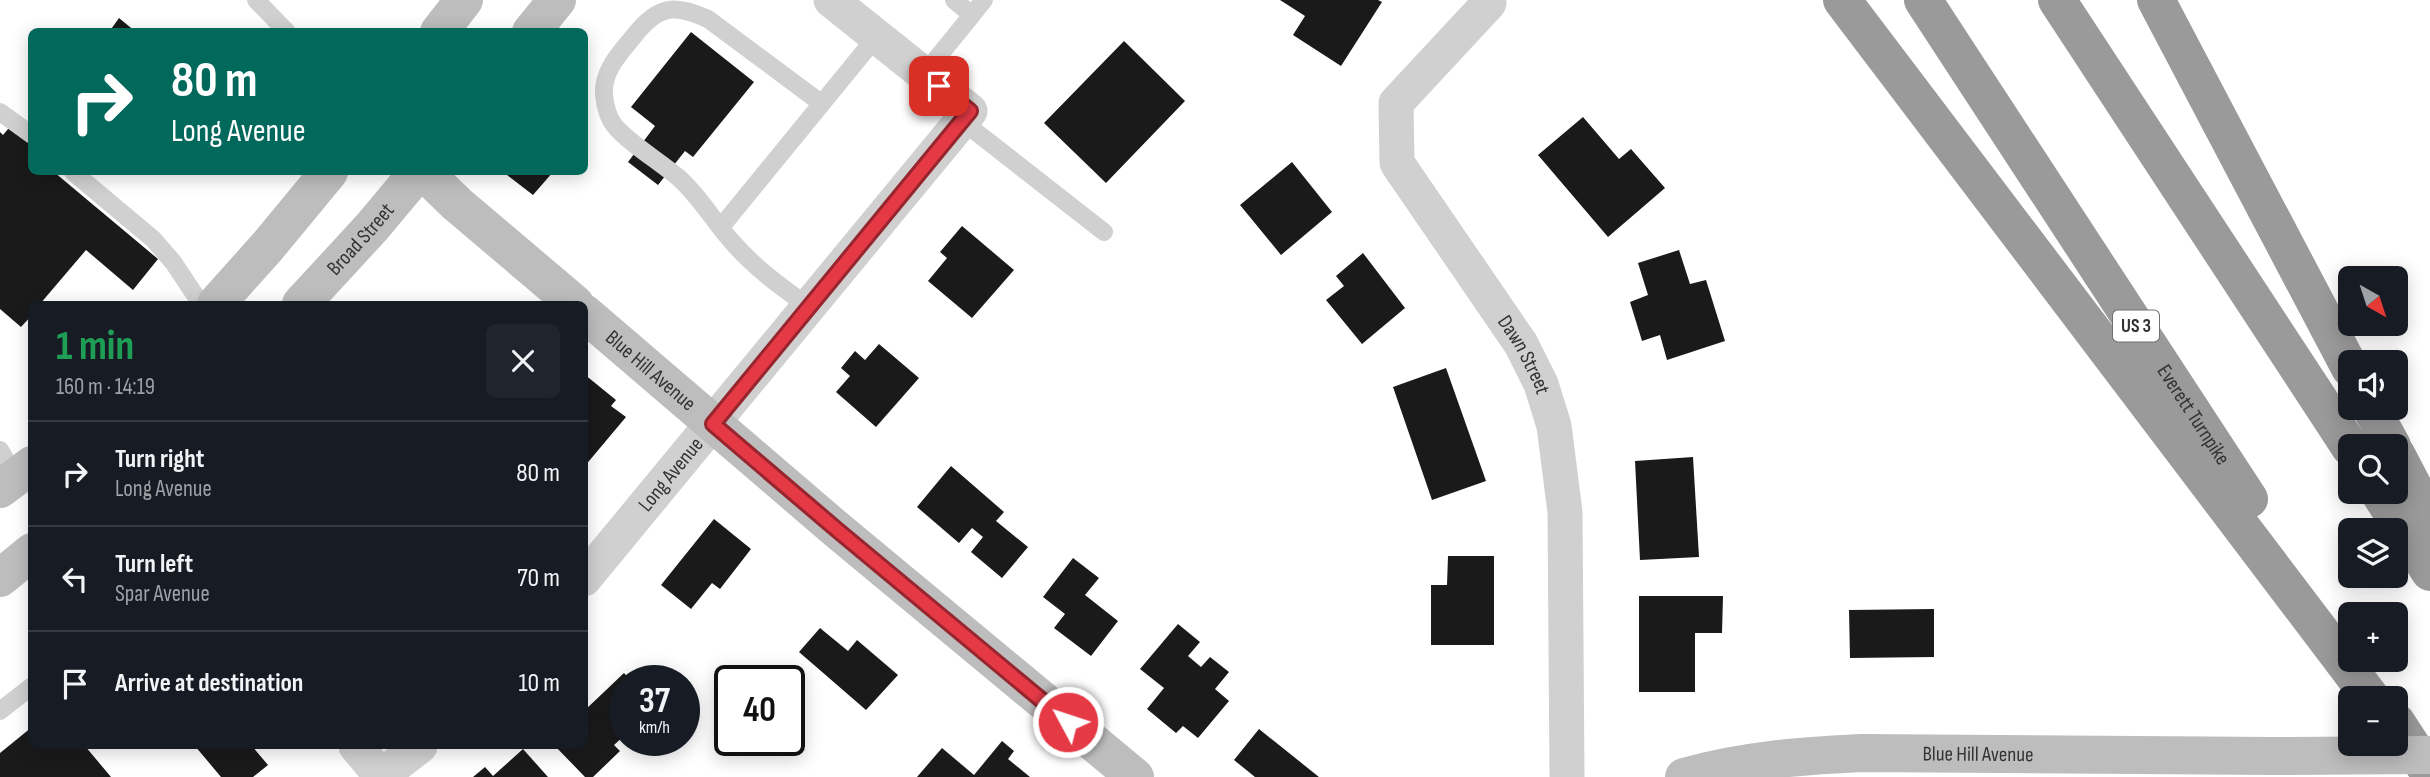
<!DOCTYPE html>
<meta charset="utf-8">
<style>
:root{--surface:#171b24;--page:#20242c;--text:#f1f3f6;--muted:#9ea1a6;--line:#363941}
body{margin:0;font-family:"Sofia Sans Condensed",sans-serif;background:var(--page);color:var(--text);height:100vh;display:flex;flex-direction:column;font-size:26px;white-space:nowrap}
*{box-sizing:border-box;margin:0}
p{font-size:23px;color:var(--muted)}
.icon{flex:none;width:38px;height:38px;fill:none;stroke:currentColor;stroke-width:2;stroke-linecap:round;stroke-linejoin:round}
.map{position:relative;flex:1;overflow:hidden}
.details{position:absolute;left:28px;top:301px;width:560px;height:448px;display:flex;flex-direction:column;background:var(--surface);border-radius:10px;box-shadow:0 4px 18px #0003}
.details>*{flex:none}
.banner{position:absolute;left:28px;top:28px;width:560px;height:147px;border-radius:10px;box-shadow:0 4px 18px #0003;background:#00695c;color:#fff;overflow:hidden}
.needle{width:46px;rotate:141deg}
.fabs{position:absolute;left:2338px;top:266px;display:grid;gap:14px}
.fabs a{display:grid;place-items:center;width:70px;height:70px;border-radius:10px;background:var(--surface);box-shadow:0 4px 18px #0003;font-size:35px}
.speed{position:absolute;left:609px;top:665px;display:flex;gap:14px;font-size:35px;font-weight:700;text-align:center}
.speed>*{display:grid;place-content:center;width:91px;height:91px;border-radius:50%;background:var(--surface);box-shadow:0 4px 18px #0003;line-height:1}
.speed small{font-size:18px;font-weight:400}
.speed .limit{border:4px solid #111;border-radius:10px;background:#fff;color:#111}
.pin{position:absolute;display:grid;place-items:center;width:60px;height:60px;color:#fff;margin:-30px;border-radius:14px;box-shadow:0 4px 10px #0006}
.me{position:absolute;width:77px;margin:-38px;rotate:310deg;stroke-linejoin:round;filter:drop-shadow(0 0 5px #0008)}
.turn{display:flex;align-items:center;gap:24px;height:147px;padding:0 28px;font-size:32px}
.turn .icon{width:91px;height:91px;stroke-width:2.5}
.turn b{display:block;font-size:49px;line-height:60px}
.round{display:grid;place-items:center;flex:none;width:74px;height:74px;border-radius:10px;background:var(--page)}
.summary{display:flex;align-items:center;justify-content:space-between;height:119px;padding:0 28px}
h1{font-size:42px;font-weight:700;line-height:52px;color:#1e9e55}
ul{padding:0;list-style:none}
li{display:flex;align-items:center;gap:21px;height:105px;padding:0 28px;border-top:2px solid var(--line)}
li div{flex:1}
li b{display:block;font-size:26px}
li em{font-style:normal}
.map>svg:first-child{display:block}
.building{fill:#1a1a1a}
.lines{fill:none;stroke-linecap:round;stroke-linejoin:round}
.lane{stroke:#d0d0d0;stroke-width:18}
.street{stroke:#d0d0d0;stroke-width:35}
.secondary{stroke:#bdbdbd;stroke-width:38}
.highway{stroke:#9a9a9a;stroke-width:38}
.secondary-bridge{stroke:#bdbdbd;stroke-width:38}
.route-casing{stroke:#96252e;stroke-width:18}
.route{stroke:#e63946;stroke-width:12}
.labels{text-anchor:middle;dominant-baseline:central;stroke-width:7;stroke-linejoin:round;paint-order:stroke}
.shield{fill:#fff;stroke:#707070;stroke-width:2}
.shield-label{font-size:19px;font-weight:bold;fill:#333}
.street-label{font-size:21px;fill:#333;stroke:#fff}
</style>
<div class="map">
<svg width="2430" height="777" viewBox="0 0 2430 777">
<rect width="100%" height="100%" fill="#fff"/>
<!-- building -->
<path class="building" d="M1280,0H1378L1382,2L1341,66L1293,35L1305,16Z
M119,18L136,32H109Z
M691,32L754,82L693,157L685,151L658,185L628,162L655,126L631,107Z
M1124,41L1185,101L1106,183L1044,123Z
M1583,117L1619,159L1631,149L1665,188L1608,237L1538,155Z
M13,123L32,138V172H54L158,259L133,290L86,250L40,304H32V315L21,327L0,309V132L3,135Z
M1292,162L1332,212L1281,255L1240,205Z
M503,172H553L533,195Z
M962,226L1014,270L972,318L928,281L947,258L940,252Z
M1679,250L1690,284L1706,280L1725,341L1667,360L1660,335L1642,341L1630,302L1648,295L1638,263Z
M1363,253L1405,308L1362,344L1326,300L1344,286L1336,276Z
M879,344L919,378L876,427L836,392L850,376L841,368L855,351L865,360Z
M1446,368L1486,481L1432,500L1393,387Z
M584,374L616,400L611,406L626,417L584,467Z
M1693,457L1699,557L1640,560L1635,461Z
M951,466L1004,512L996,521L1028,547L1002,578L971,552L983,537L972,528L959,543L917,507Z
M714,519L751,549L720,589L712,583L691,609L661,585Z
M1448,556H1494V645H1431V585H1447Z
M1073,558L1099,578L1085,595L1118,621L1091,656L1054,628L1065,614L1043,597Z
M1639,596H1723L1722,633H1695V692H1639Z
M1934,609V657L1850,658L1849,610Z
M1178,624L1200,642L1188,656L1201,667L1210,657L1229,672L1215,689L1229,701L1198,738L1183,726L1176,733L1147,709L1164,688L1140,669Z
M820,628L848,651L857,640L898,675L866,710L799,652Z
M624,673L631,681H625V735L614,745L620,751L593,777H585L555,746H584V718L587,716L584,711Z
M32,727V746H85L111,777H0V753Z
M1259,729L1319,777H1255L1234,760Z
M1002,741L1014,751L1008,759L1030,777H917L942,748L974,775Z
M195,746H252L268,765L253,777H221Z
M523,749L548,777H473L485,767L493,776Z"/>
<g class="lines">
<!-- lane -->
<path class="lane" d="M256,0L287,32
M972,15L984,0
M924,74L972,15L954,0
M0,112L32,135
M962,121L1104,232
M73,172L153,239L173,262L201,304
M721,227L877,36
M809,307C783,288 756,269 735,245C715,224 702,199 680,179C662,163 627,142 614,125C608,117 605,105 604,95C602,69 623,50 638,31C661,4 678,5 708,19L821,103
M0,450L16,477
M0,711L32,686"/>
<!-- street -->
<g class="street">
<path id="s1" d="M1489,3L1396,103L1397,163L1521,344L1541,384L1554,426L1565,512L1567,777"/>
<path id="s2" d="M584,579L970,111L831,0"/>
<path d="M356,746L381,776"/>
<path d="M380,777L420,746"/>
</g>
<!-- secondary -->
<g class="secondary">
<path d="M439,32L464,0"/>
<path d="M531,32L557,0"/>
<path d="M424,172L457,204L575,304"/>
<path d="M216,304L267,247L329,172"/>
<path id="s3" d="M301,304L372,227L418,172"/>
<path id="s4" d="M584,313L836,529L1135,777"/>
<path d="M0,489L32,465"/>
<path d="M0,578L32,552"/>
<path id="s5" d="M1684,777C1742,760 1801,756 1861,753L2274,756"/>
</g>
<!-- highway -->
<g class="highway">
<path d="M1842,0L2371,698"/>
<path id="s6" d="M1923,0L2249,499"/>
<path d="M2057,0L2350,447"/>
<path d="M2156,0L2350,368"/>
<path d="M2371,408L2392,446"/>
<path d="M2396,454L2430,519"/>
<path d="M2379,492L2430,572"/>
<path d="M2396,722L2430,774"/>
</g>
<!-- secondary-bridge -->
<path class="secondary-bridge" d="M2274,756L2430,755"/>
</g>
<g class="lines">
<defs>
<path id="route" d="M939,86L970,111L713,424L836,529L1068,722"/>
</defs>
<!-- route casing -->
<use href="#route" class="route-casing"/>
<!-- route -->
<use href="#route" class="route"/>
</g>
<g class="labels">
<!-- shield labels -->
<rect class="shield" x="2113" y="310.5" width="46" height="31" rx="5"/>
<g class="shield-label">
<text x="2136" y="326">US 3</text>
</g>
<!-- street labels -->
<g class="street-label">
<text stroke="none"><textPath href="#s3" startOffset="88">Broad Street</textPath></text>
<text stroke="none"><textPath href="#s1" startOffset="427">Dawn Street</textPath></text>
<text stroke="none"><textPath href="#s4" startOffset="88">Blue Hill Avenue</textPath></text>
<text stroke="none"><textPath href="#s6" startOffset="495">Everett Turnpike</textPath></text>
<text stroke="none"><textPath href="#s2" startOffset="136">Long Avenue</textPath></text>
<text stroke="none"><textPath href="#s5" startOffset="296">Blue Hill Avenue</textPath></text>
</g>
</g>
</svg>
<div class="fabs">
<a><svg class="needle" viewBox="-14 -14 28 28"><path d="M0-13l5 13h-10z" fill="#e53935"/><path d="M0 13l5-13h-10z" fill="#9ea1a6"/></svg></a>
<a><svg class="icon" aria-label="sound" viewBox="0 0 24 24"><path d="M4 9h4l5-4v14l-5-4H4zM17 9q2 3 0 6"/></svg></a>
<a><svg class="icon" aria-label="search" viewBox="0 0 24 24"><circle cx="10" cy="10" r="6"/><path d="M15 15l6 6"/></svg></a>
<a><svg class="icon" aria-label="layers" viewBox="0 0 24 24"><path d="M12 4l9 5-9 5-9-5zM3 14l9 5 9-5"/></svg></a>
<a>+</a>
<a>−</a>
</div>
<div class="speed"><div>37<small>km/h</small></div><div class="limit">40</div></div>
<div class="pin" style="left:939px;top:86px;background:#d93025"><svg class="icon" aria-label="arrive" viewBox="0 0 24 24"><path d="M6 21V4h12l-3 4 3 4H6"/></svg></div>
<svg class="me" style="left:1068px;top:722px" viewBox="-20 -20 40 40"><circle r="17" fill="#e63946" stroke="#fff" stroke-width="3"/><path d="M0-11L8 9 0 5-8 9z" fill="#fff"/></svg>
<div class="banner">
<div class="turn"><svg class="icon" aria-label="right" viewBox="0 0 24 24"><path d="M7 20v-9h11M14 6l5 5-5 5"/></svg><div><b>80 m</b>Long Avenue</div></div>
</div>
<section class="details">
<div class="summary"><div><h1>1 min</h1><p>160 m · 14:19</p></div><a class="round"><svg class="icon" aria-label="close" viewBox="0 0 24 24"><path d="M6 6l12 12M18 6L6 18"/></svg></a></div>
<ul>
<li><svg class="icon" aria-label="right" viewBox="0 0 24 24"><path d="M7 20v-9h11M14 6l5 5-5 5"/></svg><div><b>Turn right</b><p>Long Avenue</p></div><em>80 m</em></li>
<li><svg class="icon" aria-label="left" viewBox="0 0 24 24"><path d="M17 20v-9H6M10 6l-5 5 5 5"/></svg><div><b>Turn left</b><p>Spar Avenue</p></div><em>70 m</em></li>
<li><svg class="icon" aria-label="arrive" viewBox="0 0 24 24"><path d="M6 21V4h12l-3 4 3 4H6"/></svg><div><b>Arrive at destination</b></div><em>10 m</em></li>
</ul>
</section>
</div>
